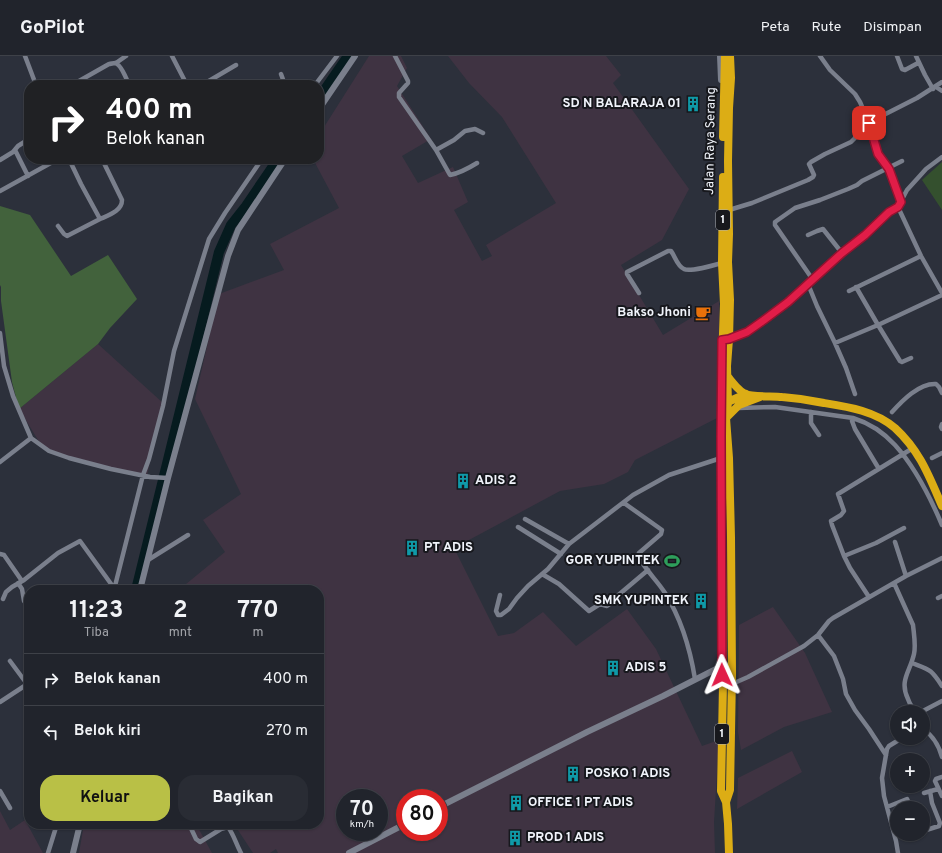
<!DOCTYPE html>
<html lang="id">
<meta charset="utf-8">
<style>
:root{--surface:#21242c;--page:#292c34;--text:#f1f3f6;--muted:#a2a4a9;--line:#3e4148;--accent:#b9c046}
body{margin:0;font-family:Overpass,sans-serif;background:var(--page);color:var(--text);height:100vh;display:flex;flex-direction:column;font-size:15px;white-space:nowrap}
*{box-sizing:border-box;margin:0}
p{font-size:13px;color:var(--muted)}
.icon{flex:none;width:22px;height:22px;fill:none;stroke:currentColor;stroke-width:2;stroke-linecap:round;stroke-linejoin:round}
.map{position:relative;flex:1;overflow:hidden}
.details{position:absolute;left:24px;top:529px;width:300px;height:244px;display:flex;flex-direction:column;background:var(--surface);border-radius:16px;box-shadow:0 1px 3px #0004,0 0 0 1px var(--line)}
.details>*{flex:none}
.guide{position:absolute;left:24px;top:24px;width:300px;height:84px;border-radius:16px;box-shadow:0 1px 3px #0004,0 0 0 1px var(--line);background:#202124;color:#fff;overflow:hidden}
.controls{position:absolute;left:890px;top:649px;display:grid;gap:8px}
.controls a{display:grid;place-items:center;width:40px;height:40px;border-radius:50%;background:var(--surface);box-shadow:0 1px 3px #0004,0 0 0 1px var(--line);font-size:20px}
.speed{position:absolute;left:336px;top:733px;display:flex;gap:8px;font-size:20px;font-weight:700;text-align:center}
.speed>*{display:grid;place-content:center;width:52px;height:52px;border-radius:50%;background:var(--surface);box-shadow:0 1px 3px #0004,0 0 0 1px var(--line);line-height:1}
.speed small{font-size:10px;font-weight:400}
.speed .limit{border:6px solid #d22;background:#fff;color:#111}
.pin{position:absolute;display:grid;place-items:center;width:34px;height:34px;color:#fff;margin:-17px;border-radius:8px;box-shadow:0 2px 6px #0006}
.me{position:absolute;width:44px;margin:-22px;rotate:359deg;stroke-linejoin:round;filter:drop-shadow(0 0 3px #0008)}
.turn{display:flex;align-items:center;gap:14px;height:84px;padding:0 16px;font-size:18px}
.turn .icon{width:52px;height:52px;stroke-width:2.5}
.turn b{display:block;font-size:28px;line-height:34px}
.eta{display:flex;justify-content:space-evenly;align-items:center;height:68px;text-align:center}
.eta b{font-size:24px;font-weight:700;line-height:28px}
.button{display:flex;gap:8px;margin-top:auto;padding:8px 16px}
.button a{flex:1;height:46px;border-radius:16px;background:var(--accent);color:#111;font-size:16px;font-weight:700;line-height:46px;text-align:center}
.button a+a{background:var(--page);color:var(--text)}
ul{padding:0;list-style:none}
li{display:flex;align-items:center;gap:12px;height:52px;padding:0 16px;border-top:1px solid var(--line)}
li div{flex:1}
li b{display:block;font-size:15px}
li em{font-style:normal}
header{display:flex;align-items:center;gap:24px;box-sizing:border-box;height:56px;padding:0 20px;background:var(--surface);border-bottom:1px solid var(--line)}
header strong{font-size:19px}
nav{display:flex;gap:22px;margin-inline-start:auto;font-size:14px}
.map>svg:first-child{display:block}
.industrial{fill:#3f3342;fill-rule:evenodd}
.green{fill:#34502e}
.forest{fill:#42623c}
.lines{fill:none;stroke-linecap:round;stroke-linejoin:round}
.river{stroke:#061b1f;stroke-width:10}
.street{stroke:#7a7f8c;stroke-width:4.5}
.secondary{stroke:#7a7f8c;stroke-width:6}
.highway{stroke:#dcad15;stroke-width:8}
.route-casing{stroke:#92132f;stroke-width:10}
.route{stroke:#e11d48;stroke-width:7}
.labels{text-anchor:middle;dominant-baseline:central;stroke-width:4;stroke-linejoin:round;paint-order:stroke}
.shield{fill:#17181d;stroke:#b0b2b8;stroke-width:1}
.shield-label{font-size:12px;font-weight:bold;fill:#f1f4fb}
.poi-label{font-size:13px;font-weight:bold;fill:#f1f4fb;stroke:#17181d;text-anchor:start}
.street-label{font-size:13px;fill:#f1f4fb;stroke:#17181d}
</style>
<header>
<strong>GoPilot</strong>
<nav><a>Peta</a><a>Rute</a><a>Disimpan</a></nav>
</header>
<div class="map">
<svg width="942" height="797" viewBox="0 0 942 797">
<rect width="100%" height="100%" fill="#2c303b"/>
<!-- industrial -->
<path class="industrial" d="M369,0H401L407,12L397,30L431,83L402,100L418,127L453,111L468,146L454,154L482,205L492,200L486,189L556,147L502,61L469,27L448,0H606L621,19L613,27L689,133L662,184L621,209L663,279L719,245L721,360L635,404L628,416L604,428L560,435L454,492L498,580L514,577L543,556L576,590L627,553L656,593L702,690L719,684L714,766L715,797H278L276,793L270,797H253L234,768H319V534H174L180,533L225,496L203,464L241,438L195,343L219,238L284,214L270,188L339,152L313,103H319V79ZM345,742H379V776H345ZM405,742H439V776H405Z
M98,288L163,347L147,420L51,397L38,384L19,353Z
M773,551L805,597L832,656L784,671L741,694L738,676L739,569Z
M792,695L802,716L737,753L738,722Z
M0,755L10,774L25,764L43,797H0Z
M84,768H132L133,769L136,768H196L212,797H79Z"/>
<!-- green -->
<path class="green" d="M942,106V154L922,124Z"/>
<!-- forest -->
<path class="forest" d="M0,150L30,159L71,220L108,199L137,243L110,272L98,288L19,353L12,326L1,245V231L0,229Z"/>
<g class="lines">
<!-- river -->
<path class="river" d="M319,42L348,0
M136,534L219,196L231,169L246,150L278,103"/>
<!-- street -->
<path class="street" d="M25,0L36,29
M172,0L187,29
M395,0L408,25V27L399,37V41L436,94L450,119C460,117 469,112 477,107
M820,0L830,14L855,38L860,46L869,67L878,98L889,113L901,146
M897,0L902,13L905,14L918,7
M916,0L925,19L933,33
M116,7L126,0
M281,18L285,29
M72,29L109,8C110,8 114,7 115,7C121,8 127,24 129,29
M202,29L236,9
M315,29L337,0
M936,31L942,35
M15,94L28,120
M436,94L454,84L465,75L475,73L483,77
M0,104L13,96L18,90L29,83
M104,107L112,103
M0,135L58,103
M898,151L921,200L942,237
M729,154L752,147L808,124L813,121L814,119L809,108L811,106L825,98L851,86L855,82L856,74L858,72L917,42L942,26
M100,163C109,159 122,155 122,144L102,103
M58,170L64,178L67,180L100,163L81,128L69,103
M808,179L817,175L823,173L842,197
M813,224L775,169V166L795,152L820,144L848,133L857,129L862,125L902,105
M808,228L817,250L835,287L878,269L942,239
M856,231L878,269L900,305L902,306L911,302
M849,235L921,200
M639,237L627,218V216L668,195H671C675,200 677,210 684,213C689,216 715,209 722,207
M0,277L4,310L13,340L31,382L49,395L69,402L111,413L150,421L168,422
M728,283L747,276L754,271L788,246L842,197L865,179L889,156L898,151L907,134L917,123L926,113L942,101
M835,287L846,312L855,338
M738,352L775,351L853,362C869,367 884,377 895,389C914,410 931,443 942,469
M811,356V367L819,379
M892,356C902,345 919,327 936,328L939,331L942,337
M853,362L852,365L855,373L879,413
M942,368L941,371L942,373
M932,402L942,397
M0,406L31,382
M624,447L662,474L661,478L639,497L638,499C644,513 657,524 665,537C682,564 690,592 695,623
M525,463L569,488
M518,471L561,498
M895,486L906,520
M0,498L4,499L22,525
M844,500L876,487L904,472
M148,504L188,479
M542,518L559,528L589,555L600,548L607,550L610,548L616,541L648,514
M18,527L22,533L24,545L29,552
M894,527L913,569C914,579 916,589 914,598C910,616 899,624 908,643C910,649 912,652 917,656
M114,534L143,419L149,403L163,350L174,295L209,183L225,157L262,103
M500,539L496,555L498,559H501L509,553L517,542L528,530L548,513L569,488L633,439L669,419L721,402
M869,541L850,512L844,500L832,469L831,465L841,459L844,455L838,438L913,392
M938,542L942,540
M3,543L6,536L12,531L24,524L58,497L80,485L114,532
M818,579L834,600L843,623L846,638L855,654L869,673L886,699
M10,605L27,628
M912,607C930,614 931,613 942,630
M732,628L748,621L804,590L818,579L829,565L833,562L906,520L942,502
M0,646L29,627
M921,656L942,645
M923,664L924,668L923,670
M923,673C932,679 939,690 942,701
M942,721L936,723L935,725L942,740
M0,735L10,752
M924,737L938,733
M887,751L907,743L911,752
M189,768L196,783L200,786L221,773L228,771C234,779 236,788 241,797
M923,775L939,770L940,767L932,747L930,735
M48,797L57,768
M898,797L896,785L884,740L882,722L887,693L889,690L902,682"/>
<!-- secondary -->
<path class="secondary" d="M720,0L721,24
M319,53L355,0
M140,534L168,422L228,200L238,174L285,103
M439,751L587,676L663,640L718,612L722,610L731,609
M73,797L80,768
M349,797L405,768"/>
<!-- highway -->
<path class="highway" d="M723,81L725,0
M722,307L724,248L722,207L723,121
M726,318C731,325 738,334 745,338C751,341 774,340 782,341C796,342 810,344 824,347C849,351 875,355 895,372C920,395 929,420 942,450
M721,323V380L723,628L721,735L726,746
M724,350L730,345L746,338
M726,362L739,349L760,341
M729,797L728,768L726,746L730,734L732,619L731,481L729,402L726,362L728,347L727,310L729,283L730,244L728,206L729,178L728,105L729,52L731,22L730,0"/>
</g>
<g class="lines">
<defs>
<path id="route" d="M722,619L721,380L722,284L729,283L747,276L764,264L788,246L842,197L865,179L889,156L898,151L901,146L889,113L878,98L869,67"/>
</defs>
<!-- route casing -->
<use href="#route" class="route-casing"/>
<!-- route -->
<use href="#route" class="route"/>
</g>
<!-- icons -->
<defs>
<symbol id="building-bare" viewBox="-9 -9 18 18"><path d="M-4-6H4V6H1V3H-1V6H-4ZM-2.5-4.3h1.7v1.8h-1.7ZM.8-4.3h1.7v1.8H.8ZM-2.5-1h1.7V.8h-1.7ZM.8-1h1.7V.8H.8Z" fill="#0f9aa8" stroke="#17181d" stroke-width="2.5" paint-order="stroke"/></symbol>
<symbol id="cafe-bare" viewBox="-9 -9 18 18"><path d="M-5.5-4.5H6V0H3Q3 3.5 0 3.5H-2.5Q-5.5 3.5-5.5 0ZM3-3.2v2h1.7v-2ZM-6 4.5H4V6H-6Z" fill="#e8710a" stroke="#17181d" stroke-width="2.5" paint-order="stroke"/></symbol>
<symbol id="stadium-bare" viewBox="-9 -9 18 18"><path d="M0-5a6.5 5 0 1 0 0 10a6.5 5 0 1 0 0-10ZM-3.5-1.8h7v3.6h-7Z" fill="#2e9e5b" stroke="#17181d" stroke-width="2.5" paint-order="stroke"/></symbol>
</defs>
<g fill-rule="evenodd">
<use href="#building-bare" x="682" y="37" width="22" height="22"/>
<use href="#cafe-bare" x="692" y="246" width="22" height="22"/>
<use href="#building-bare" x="452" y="414" width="22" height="22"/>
<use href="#building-bare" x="401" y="481" width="22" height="22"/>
<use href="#stadium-bare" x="661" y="494" width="22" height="22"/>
<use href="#building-bare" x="690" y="534" width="22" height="22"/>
<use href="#building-bare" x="602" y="601" width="22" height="22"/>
<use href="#building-bare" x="562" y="707" width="22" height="22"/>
<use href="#building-bare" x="505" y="736" width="22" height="22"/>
<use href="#building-bare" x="504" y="771" width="22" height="22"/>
</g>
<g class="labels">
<!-- shield labels -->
<g class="shield">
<rect x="716" y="154" width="14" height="20" rx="3"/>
<rect x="715" y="668" width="14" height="20" rx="3"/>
</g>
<g class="shield-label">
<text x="723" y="164">1</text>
<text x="722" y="678">1</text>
</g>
<!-- poi labels -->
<g class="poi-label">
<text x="681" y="48" text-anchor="end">SD N BALARAJA 01</text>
<text x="691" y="257" text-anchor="end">Bakso Jhoni</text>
<text x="475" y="425">ADIS 2</text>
<text x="424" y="492">PT ADIS</text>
<text x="660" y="505" text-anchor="end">GOR YUPINTEK</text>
<text x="689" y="545" text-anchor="end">SMK YUPINTEK</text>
<text x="625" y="612">ADIS 5</text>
<text x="585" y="718">POSKO 1 ADIS</text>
<text x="528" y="747">OFFICE 1 PT ADIS</text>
<text x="527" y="782">PROD 1 ADIS</text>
</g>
<!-- street labels -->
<g class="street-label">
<text transform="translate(711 85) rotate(-89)">Jalan Raya Serang</text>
</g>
</g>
</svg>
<div class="controls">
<a><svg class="icon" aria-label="sound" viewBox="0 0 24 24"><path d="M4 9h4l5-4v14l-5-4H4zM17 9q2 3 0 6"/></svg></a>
<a>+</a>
<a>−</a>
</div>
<div class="speed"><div>70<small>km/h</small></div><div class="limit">80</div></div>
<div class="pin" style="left:869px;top:67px;background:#d93025"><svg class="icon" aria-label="arrive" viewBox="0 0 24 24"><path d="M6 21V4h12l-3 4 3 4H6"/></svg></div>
<svg class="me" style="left:722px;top:619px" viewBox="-20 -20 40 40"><path d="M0-17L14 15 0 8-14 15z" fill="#e11d48" stroke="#fff" stroke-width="4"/></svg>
<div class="guide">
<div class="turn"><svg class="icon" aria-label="right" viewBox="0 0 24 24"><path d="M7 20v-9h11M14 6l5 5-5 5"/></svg><div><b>400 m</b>Belok kanan</div></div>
</div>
<section class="details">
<div class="eta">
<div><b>11:23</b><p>Tiba</p></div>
<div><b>2</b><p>mnt</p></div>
<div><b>770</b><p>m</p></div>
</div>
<ul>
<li><svg class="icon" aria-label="right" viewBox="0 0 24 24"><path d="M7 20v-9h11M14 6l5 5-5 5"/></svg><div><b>Belok kanan</b></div><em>400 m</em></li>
<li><svg class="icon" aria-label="left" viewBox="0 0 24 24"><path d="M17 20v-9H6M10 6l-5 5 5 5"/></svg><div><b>Belok kiri</b></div><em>270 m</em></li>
</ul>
<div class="button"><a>Keluar</a><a>Bagikan</a></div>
</section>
</div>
